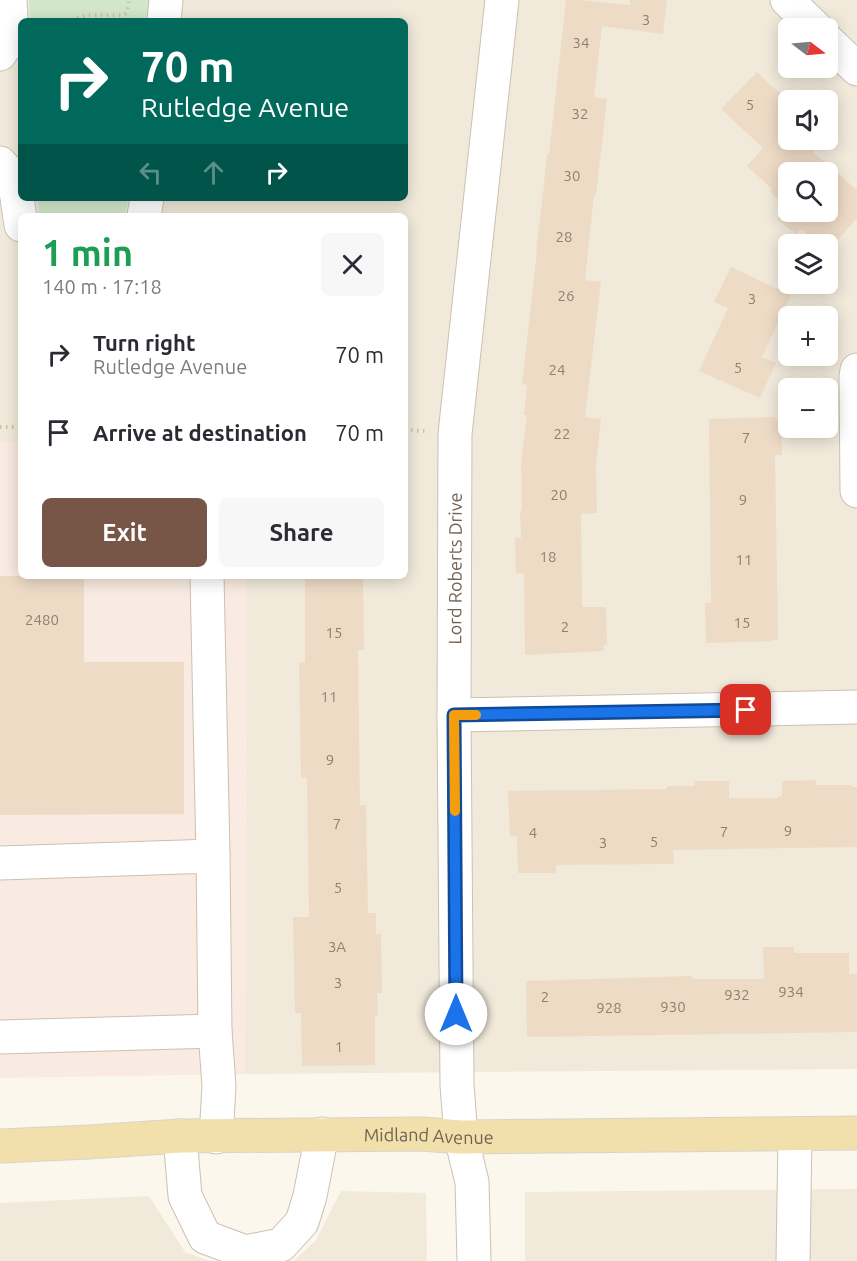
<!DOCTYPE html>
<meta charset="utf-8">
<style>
:root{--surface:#fff;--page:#f7f7f7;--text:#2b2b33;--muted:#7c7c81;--accent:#775547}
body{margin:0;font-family:Ubuntu,sans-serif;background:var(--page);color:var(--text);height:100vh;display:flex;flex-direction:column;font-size:22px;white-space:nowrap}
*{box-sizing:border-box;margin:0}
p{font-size:20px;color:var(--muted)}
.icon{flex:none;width:33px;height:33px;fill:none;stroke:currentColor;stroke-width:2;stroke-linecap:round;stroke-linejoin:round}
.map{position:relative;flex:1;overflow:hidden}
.drawer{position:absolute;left:18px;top:213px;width:390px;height:366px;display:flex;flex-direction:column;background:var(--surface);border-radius:9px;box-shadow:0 3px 15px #0003}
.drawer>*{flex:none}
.top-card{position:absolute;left:18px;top:18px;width:390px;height:183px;border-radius:9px;box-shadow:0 3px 15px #0003;background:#00695c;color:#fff;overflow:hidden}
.needle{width:39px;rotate:106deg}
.buttons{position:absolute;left:778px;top:18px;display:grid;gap:12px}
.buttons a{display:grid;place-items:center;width:60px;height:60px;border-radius:9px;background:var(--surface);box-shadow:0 3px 15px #0003;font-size:30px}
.pin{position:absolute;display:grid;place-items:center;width:51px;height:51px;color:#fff;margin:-26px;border-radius:12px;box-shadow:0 3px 9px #0006}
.me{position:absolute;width:66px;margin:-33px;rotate:0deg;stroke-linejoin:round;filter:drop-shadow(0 0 4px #0008)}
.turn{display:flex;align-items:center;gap:21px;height:126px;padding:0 24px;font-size:27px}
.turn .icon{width:78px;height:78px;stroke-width:2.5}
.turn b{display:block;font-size:42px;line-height:51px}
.lanes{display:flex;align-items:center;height:57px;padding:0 24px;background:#0003;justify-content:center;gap:30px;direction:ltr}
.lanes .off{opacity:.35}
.round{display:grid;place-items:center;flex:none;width:63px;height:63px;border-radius:9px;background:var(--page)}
.head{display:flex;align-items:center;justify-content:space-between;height:102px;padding:0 24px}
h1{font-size:36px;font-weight:600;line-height:45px;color:#1e9e55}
.action{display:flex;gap:12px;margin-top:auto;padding:12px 24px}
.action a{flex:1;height:69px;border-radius:9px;background:var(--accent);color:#fff;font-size:24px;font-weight:600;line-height:69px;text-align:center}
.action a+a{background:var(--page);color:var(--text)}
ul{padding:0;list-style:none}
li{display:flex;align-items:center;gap:18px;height:78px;padding:0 24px}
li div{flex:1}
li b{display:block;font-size:22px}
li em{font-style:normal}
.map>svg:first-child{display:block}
.residential{fill:#f1eadb;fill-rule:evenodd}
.commercial{fill:#f9ebe1}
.green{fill:#d3e7cb}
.building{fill:#eddbc6;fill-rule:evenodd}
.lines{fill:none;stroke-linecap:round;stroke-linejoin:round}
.minor-casing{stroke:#ccc0b2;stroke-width:35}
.major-casing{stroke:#d8d3ce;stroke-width:35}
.path{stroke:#d2bea9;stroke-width:4;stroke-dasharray:1.5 4.5;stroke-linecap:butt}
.minor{stroke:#fff;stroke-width:33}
.major{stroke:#f1e0ac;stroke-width:33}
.route-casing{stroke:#114b97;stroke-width:15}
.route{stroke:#1a73e8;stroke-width:10}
.slow{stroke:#f59e0b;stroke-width:10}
.labels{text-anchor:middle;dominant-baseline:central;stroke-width:4.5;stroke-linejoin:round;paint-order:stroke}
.number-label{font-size:15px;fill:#92806e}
.street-label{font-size:18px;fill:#736151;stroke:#fdfaf2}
</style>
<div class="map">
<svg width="857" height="1261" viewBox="0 0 857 1261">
<rect width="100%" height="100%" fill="#fbf7ec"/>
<!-- residential -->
<path class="residential" d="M0,0H857V1069L245,1074L246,576H405V216H21V443H0ZM21,21H405V198H21ZM789,28H828V68H789ZM789,100H828V140H789ZM789,172H828V212H789ZM789,244H828V284H789ZM789,316H828V356H789ZM789,388H828V428H789Z
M857,1189V1261H525V1192Z
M341,1191L426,1193L427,1261H294L316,1240Z
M149,1196L185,1252L210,1261H0V1203Z"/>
<!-- commercial -->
<path class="commercial" d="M0,443H21V576H246L245,1074L0,1078Z"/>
<!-- green -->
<path class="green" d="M29,0H152L150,21H31L30,19Z
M38,198H128L125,216H39Z"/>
<!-- building -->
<path class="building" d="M566,0H580L630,5V0H667L663,34L602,26L594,97L607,99L596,195H594L585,280L601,282L585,417L601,419L596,464L597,513L581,514L582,607H606L607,645H604V651L525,655L524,573H516L515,538H521L520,511H522L521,462L527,415H524L527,385L522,384L537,251H536L543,194L547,154L549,155Z
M757,72L789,102V140H824L813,152L857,190V218L828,251V244H819L801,229L796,234L777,219L787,208L770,192L772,189L747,166L763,148L721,109ZM789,172H828V212H789Z
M731,267L791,295L762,357L776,363L760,398L699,371L728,308L714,302Z
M775,417V420H781L782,455H775L778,640H771V641L706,643L705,603H711L709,419Z
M0,576H84V662H184V814L0,815Z
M305,576H363L364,650H358L360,805H366L368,913H376V934H381L382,993H377L378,1015H375V1065L302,1066L301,1013H295L293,917H309L307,778H301L299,663L305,662Z
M816,780V785H852V787H857V847L673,850L674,864L556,865V873H518L517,836H510L508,791L667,789V786H695V781H729V798H778V796H782V781Z
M763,947H794V953H849V974H857V1032L527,1037L526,981L692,976V979H764Z"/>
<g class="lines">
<defs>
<g id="minor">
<path d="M787,0L816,28"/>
<path d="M164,21L166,0"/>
<path d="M828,41L857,69"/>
<path d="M0,54L12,37L10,0"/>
<path d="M0,163L14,178L21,225"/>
<path d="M144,216L147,198"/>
<path d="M857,370L856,377L857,491"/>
<path d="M207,576L213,856"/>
<path d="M454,715L857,707"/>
<path d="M0,863L213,856L215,1031L219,1086L216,1137"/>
<path d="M0,1037L215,1031"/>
<path d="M180,1136L185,1196L205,1237L245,1252L281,1245L302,1222L310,1196L322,1134"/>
<path id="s1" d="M474,1261L472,1182L461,1137L457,1085L454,715L455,434L502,0"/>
<path d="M793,1261L795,1134"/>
</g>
<g id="major">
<path id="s2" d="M0,1146L89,1142L180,1136L422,1134L461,1137L857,1133"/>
</g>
</defs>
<!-- minor casing -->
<use href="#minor" class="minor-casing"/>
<!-- major casing -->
<use href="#major" class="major-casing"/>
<!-- path -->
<path class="path" d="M72,21C88,10 107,18 125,14L127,11L129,0
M104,21L105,15
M0,427H21
M405,430L425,431"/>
<!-- minor -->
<use href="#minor" class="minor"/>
<!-- major -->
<use href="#major" class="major"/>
</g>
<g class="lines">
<defs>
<path id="route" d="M456,1014L454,715L746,710"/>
</defs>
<!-- route casing -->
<use href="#route" class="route-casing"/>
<!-- route -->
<use href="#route" class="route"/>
<!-- slow -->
<path class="slow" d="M455,811L454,715H476"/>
</g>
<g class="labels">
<!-- number labels -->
<g class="number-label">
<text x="646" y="19">3</text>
<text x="581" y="42">34</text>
<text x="750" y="104">5</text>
<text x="580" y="113">32</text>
<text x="572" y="175">30</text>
<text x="564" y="236">28</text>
<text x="566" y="295">26</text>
<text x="752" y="298">3</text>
<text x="738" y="367">5</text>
<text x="557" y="369">24</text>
<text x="562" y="433">22</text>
<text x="746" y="437">7</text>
<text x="559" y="494">20</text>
<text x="743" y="499">9</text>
<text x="548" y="556">18</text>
<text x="744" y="559">11</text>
<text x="42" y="619">2480</text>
<text x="742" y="622">15</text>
<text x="565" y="626">2</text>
<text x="334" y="632">15</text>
<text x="329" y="696">11</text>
<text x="330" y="759">9</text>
<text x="337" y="823">7</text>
<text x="788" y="830">9</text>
<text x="724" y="831">7</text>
<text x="533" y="832">4</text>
<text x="654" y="841">5</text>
<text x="603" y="842">3</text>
<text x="338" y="887">5</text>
<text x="337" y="946">3A</text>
<text x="338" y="982">3</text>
<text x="791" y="991">934</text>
<text x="737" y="994">932</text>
<text x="545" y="996">2</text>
<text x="673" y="1006">930</text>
<text x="609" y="1007">928</text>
<text x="339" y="1046">1</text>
</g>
<!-- street labels -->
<g class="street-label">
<text stroke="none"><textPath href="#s1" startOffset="694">Lord Roberts Drive</textPath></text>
<text stroke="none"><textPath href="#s2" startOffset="429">Midland Avenue</textPath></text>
</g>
</g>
</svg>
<div class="buttons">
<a><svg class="needle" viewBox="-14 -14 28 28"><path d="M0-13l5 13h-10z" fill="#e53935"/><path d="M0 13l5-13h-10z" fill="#7c7c81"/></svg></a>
<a><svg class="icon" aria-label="sound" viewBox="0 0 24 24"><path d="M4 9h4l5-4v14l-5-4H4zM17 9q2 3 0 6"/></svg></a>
<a><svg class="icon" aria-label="search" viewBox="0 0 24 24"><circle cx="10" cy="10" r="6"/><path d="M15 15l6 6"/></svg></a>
<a><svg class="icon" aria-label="layers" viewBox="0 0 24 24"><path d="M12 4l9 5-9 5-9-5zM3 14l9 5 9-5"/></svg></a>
<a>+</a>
<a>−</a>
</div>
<div class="pin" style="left:746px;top:710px;background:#d93025"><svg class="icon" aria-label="arrive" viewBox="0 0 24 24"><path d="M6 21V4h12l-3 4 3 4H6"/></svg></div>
<svg class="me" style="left:456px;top:1014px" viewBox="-20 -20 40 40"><circle r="19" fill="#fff"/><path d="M0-13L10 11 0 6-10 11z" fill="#1a73e8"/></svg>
<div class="top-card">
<div class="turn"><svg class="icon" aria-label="right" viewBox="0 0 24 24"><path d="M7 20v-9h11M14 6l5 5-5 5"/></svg><div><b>70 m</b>Rutledge Avenue</div></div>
<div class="lanes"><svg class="icon off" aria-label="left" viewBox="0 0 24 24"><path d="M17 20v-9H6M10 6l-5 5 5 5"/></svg><svg class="icon off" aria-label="ahead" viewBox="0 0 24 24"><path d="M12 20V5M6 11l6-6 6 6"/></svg><svg class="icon" aria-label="right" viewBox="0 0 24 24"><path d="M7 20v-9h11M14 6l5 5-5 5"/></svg></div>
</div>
<section class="drawer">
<div class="head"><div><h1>1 min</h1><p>140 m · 17:18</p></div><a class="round"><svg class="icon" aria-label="close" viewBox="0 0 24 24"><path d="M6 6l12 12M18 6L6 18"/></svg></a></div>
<ul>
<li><svg class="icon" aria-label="right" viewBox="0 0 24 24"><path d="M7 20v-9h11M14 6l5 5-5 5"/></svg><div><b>Turn right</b><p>Rutledge Avenue</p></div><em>70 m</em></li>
<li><svg class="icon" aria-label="arrive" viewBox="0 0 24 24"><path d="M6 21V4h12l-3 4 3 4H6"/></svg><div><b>Arrive at destination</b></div><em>70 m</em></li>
</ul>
<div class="action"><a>Exit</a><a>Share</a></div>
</section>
</div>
